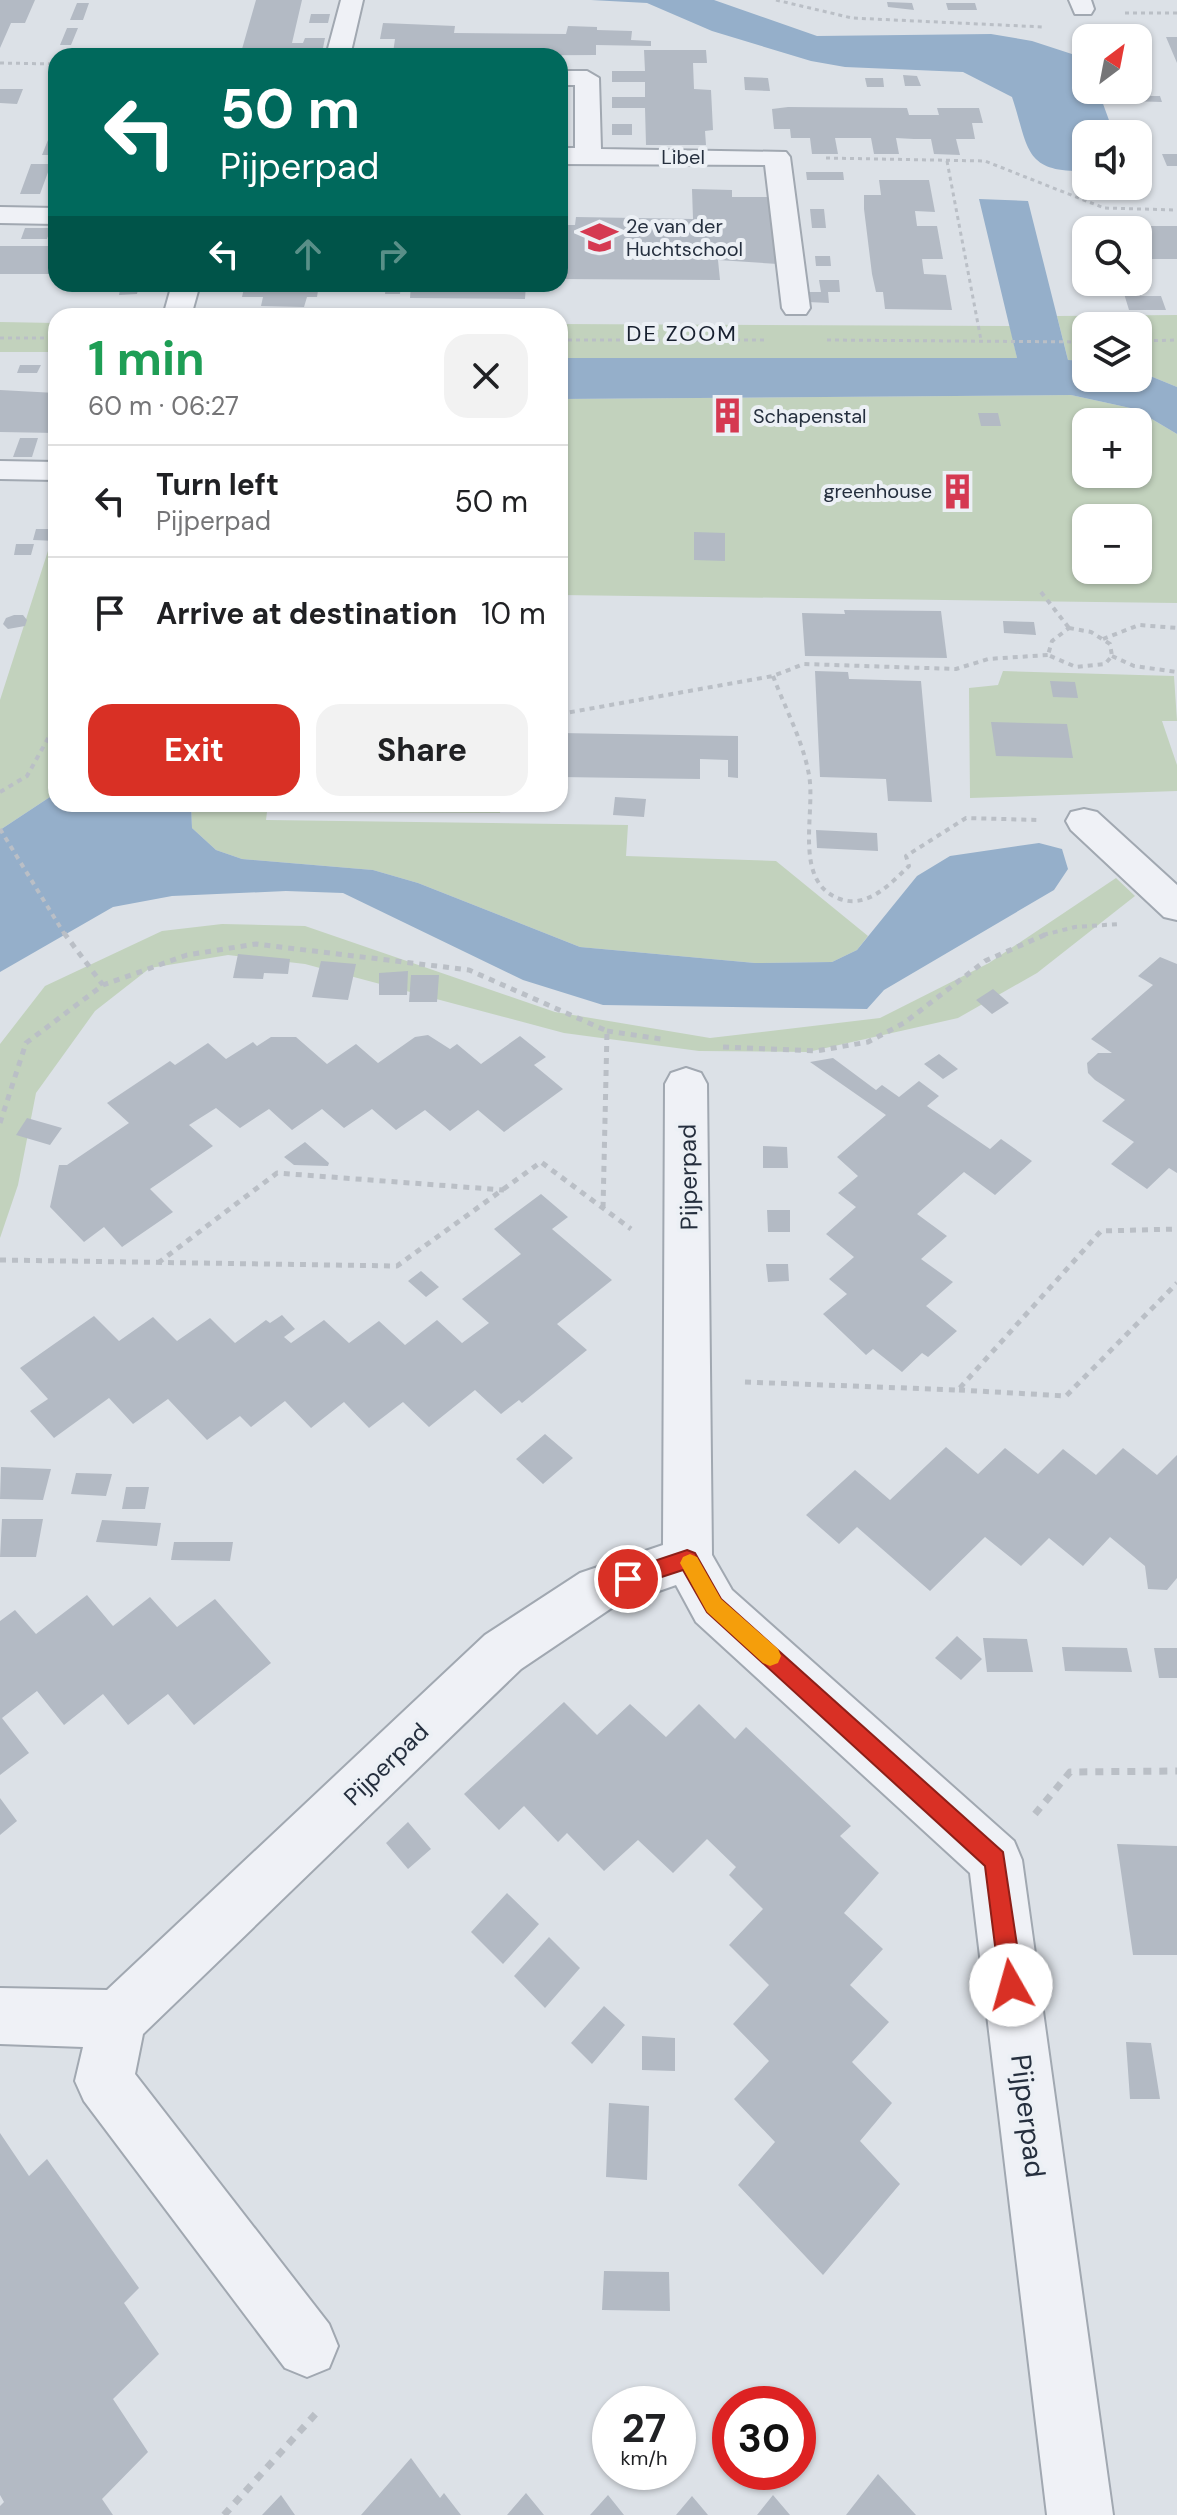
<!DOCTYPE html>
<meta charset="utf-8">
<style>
:root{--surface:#fff;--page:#f2f2f2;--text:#202124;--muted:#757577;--line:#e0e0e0;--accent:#d93025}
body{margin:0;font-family:"DM Sans",sans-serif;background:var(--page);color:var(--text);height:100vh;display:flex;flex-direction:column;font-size:30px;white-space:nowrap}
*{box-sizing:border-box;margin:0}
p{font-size:26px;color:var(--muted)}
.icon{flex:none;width:44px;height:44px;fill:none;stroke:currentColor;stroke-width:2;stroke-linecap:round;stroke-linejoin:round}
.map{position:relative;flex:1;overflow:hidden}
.panel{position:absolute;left:48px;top:308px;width:520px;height:504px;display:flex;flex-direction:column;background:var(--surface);border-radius:24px;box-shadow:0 2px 6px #0004}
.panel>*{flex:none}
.hud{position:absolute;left:48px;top:48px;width:520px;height:244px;border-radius:24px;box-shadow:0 2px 6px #0004;background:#00695c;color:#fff;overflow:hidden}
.needle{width:52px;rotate:32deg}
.fabs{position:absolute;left:1072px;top:24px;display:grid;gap:16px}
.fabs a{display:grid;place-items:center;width:80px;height:80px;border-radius:16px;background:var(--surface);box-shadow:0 2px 6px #0004;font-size:40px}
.speed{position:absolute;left:592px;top:2386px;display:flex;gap:16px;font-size:40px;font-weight:700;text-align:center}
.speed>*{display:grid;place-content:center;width:104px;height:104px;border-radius:50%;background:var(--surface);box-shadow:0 2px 6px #0004;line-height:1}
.speed small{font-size:20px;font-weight:400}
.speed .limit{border:12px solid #d22;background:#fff;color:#111}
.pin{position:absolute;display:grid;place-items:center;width:68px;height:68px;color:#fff;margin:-34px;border:4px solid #fff;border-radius:50%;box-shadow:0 2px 8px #0007}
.me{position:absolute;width:88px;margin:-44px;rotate:353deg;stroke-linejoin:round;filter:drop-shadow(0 0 6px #0008)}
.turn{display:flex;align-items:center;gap:28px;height:168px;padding:0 40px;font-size:36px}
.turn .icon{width:104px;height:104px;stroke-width:2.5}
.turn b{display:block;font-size:56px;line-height:68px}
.lanes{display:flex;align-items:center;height:76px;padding:0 40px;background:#0003;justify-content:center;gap:40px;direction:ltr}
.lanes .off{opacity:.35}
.round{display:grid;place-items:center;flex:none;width:84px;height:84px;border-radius:24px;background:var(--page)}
.head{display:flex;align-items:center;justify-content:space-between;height:136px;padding:0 40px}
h1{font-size:48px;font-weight:700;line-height:60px;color:#1e9e55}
.primary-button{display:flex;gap:16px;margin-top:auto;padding:16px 40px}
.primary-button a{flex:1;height:92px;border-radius:24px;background:var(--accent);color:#fff;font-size:32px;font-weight:700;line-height:92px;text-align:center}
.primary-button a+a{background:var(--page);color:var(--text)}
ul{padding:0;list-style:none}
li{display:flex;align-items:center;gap:24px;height:112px;padding:0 40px;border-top:2px solid var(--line)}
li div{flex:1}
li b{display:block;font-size:30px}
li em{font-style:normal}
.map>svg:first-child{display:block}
.green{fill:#c2d2bd;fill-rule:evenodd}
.water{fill:#95afca}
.building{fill:#b3bac4}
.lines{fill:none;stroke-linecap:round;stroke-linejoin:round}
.street-casing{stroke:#a1a8b1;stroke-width:4}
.path-far3{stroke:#babfc6;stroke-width:3;stroke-dasharray:4 4;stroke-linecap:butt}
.path-far2{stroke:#babfc6;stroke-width:4;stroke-dasharray:5 5;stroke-linecap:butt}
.path-far1{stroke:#babfc6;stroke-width:5;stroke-dasharray:6 6;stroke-linecap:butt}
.path{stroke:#babfc6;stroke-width:7;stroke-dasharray:8 8;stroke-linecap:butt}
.street{fill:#eff1f6;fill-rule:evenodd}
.route{fill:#d93025;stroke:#8d1f18;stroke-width:2}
.slow{fill:#f59e0b}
.labels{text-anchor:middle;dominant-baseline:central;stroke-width:8;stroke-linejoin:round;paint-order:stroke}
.far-street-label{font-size:20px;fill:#252f3e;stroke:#ecf0f5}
.far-poi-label{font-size:20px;fill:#252f3e;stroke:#ecf0f5;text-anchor:start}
.far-neighbourhood-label{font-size:22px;letter-spacing:2px;fill:#18202f;stroke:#ecf0f5}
.street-label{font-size:24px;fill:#252f3e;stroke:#ecf0f5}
.near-street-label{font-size:28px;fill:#252f3e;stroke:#ecf0f5}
</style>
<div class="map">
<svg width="1177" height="2515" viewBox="0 0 1177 2515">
<rect width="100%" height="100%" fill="#dce1e7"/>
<!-- green -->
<path class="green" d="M1177,315V387L1138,371V326H1086V361L1068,360L1057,316Z
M0,322L56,323V352H0Z
M560,324L1010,326L1017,358H560Z
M1071,395L1135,409L1177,434V603L560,595V399ZM1086,422H1138V474H1086ZM1086,518H1138V570H1086Z
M56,526V793L0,830V700Z
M1003,671L1174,676L1177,721H1162L1177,765V791L970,798L969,688L998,685Z
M191,804H268L266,820L628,825L626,856L776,861L868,936L857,950L832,962L755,963L580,947L418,883L373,870L242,859L216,850L192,828Z
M279,804H501L500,813L278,812Z
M1116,878L1135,896L1037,973L958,1018L808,1052L699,1051L564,1033L305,964L228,955L150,968L95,1011L36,1093L18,1185L0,1238V1044L45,986L162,931L222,924L305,926L555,1012L710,1038L880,1018L989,963Z"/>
<!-- water -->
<path class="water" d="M591,0H714L817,36L991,34L1032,41L1078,56L1086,63V90H1098L1114,134H1086V171C1023,173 1029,148 1012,97L963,72L845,67L811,61L712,31L647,3Z
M979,199L1028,201L1068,360L1086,361V378H1138V371L1177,387V434L1135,409L1071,395L560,399V358H1017Z
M56,793V804H191L192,828L216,850L242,859L373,870L418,883L580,947L755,963L832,962L857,950L917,876L950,856L1039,843L1062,849L1068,869L1054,890L884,990L867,1009L603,1005L523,980L343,893L286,891L172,896L113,907L0,972V830Z"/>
<!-- building -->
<path class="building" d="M0,0H35L25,23H11L0,48Z
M256,0H302L292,43H303L305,38H325L323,48L291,49L289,56H240Z
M887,2L912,3L914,10L888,7Z
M77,3H89L83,20H70Z
M946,3H975L977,10H948Z
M311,14H330L328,23H309Z
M383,23L455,26L454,33L566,34L568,26L597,27V30L632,31L631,40L651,41V46L596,45V55L411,56L393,53L395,39H380Z
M67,28H78L71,45H60Z
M1166,37H1177V63Z
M644,50H706L707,63H693L694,89L711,90L713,130L705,131L706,145H646L645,108H612V97H645V82H612V71H645Z
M903,75L917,76L921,86H905Z
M744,77L768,78L770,91L745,90Z
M865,78H883L884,87H867Z
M0,89H23L17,104L0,103Z
M1126,96H1160L1162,102L1128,101Z
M788,107L907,108L909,115H939L937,108H979L983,123H972L975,139H956L960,155L934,154L931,139H914L896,138L899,154H874L871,138H835L838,154H812L810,138H791L790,129H774L772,109Z
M612,124H632V135H612Z
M50,135H56L55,155H42Z
M1162,154H1177V166H1167Z
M31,164H51L40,194H20Z
M806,172H843L844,180H807Z
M879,180H929L935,212L915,211L917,226H937L943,259H922L923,267L924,274L946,275L952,310L885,309L883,292H876L872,274L864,209V195H881Z
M692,189L732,190V197H772L778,264L718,260L720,280L560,279V225H575L576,217L693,219Z
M810,209H824L826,228H812Z
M1088,226H1177V259H1138V230H1089Z
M25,228H51L47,239H21Z
M1075,236H1086V260H1083Z
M0,246H56V274H0Z
M815,256H830L831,266H816Z
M819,280H839L840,292H828L829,303L808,302L807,292H821Z
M245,284H319L317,297H307L304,307L261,306L263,297H242Z
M386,284H401L400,294H385Z
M411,284H526L525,299L410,298Z
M121,285H139L137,294L119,295Z
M1122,287H1138L1141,296H1161L1166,310H1129Z
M20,365H41L37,373H17Z
M0,390L56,393V433L0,432Z
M718,408H735L737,423L719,424Z
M978,413H998L1001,426H981Z
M20,438H38L32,457H13Z
M951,485L964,486L965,497H952Z
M36,529H56V541L33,540Z
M694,532L725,533V561L694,560Z
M16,544H34L31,555H14Z
M844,610L941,611L947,658L805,656L802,613L845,614Z
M14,615H23L27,620L25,626L8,629L3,624L6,618Z
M1003,621L1034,622L1036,635L1004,633Z
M815,671L848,672L849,679L921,681L932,802L888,801L886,779L820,777Z
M1050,681L1075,682L1078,698L1053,697Z
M991,722L1067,724L1073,758L996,756Z
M560,733L738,736V778L728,777V760L700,759V779L560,777Z
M615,797L646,799L644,817L613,815Z
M816,830L877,833L878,851L817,848Z
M238,954L290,959L288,974L264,973L263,979L233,978Z
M1160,957L1177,964V1173L1169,1168L1147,1189L1111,1164L1134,1142L1102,1121L1125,1100L1095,1080L1088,1073L1087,1063L1098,1053H1112L1091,1039L1153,985L1138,976Z
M321,961L356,964L348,1000L312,997Z
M408,971L407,995H379V973Z
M411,975H439L437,1002H409Z
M993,989L1009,1003L992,1014L976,1000Z
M428,1035L450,1049L457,1044L481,1064L520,1036L546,1057L534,1065L563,1089L504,1132L478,1110L450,1131L425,1110L396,1130L372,1109L344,1128L322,1109L292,1130L269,1109L240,1128L216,1108L189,1125L213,1146L150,1189L173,1212L122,1247L104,1227L84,1242L50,1207L59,1165H67L129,1123L107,1103L170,1061L175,1065L208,1043L226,1059L253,1042L257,1046L271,1037H296L327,1064L356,1044L378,1063L415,1037Z
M939,1054L958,1069L943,1079L924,1064Z
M833,1058L876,1090L882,1085L899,1097L919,1081L939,1096L927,1106L990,1149L1001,1139L1032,1161L995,1195L964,1172L917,1214L947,1236L921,1259L953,1282L926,1306L957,1331L928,1357L922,1353L902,1372L873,1349L866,1355L823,1314L847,1294L829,1279L854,1257L826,1234L856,1207L838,1193L858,1176L837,1157L886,1115L810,1062Z
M27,1118L62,1128L50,1145L16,1135Z
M305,1142L329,1163L328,1166L294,1165L284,1157Z
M763,1146L787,1147L788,1168H763Z
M541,1194L568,1217L552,1229L612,1280L557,1324L587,1350L522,1403L519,1400L501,1414L475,1390L429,1427L403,1402L369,1428L344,1402L311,1428L285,1401L251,1427L240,1416L207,1440L168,1399L133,1424L109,1398L54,1438L30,1411L48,1399L20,1368L94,1316L119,1341L153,1317L177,1341L210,1318L235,1343L266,1320L270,1323L282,1315L295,1329L284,1337L291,1343L324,1320L349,1343L379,1321L405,1345L437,1320L462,1343L489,1323L462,1299L521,1254L494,1229Z
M767,1210H790V1232H768Z
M766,1264H788L789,1281L768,1282Z
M421,1271L439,1287L426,1297L408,1281Z
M545,1434L573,1458L543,1484L516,1459Z
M946,1447L978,1474L1005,1448L1038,1474L1063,1449L1096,1475L1123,1448L1157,1475L1177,1455V1578L1167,1590L1148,1589L1145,1566L1110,1537L1083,1566L1049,1538L1021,1566L985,1537L930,1591L857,1527L839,1544L806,1515L855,1470L890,1500Z
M1,1467L51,1469L43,1500L0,1499Z
M76,1473L112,1474L106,1496L71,1494Z
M126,1487H149L145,1509H122Z
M2,1519H43L36,1557H0Z
M102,1520L161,1523L157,1546L96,1542Z
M174,1542H233L230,1561L171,1560Z
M87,1595L113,1626L150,1597L177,1627L215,1599L271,1663L194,1725L168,1694L128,1725L103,1694L64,1725L37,1691L2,1718L29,1753L0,1775V1621L15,1610L36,1634Z
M957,1636L982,1659L961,1680L935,1658Z
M983,1638L1027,1639L1033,1672H987Z
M1062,1647L1127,1648L1132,1672L1065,1671Z
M1154,1648H1177V1678H1159Z
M564,1702L597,1735L630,1704L666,1737L699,1704L735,1739L746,1727L851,1826L840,1836L879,1873L844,1913L883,1949L850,1985L889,2022L852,2062L892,2103L860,2141L900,2184L823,2275L738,2185L775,2142L734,2099L769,2061L733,2024L769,1985L729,1945L763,1909L729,1875L736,1867L707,1839L673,1873L638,1840L604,1871L567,1833L558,1842L524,1806L499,1830L464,1794Z
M0,1798L17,1821L0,1835Z
M408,1822L431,1849L408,1869L386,1843Z
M1117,1844L1177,1846V1955H1133Z
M507,1893L539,1924L503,1964L471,1932Z
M549,1937L580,1968L545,2008L514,1976Z
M604,2006L625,2025L592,2064L571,2043Z
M642,2036L675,2038V2071L642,2070Z
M1126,2042L1151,2043L1160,2099H1130Z
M609,2103L649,2106L647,2180L606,2177Z
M0,2133L29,2176L47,2159L139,2288L124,2303L159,2354L113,2399L148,2452L102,2499L113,2515H0V2506L4,2502L0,2495Z
M604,2271L669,2272L670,2311L602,2310Z
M411,2458L440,2498L444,2493L461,2515H361Z
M878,2474L916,2515H846Z
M526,2493L544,2515H507Z
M281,2495L295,2515H262Z
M608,2495L624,2515H590Z
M773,2495L790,2515H757Z
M692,2496L708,2515H676Z"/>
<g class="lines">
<defs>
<path id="street" d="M341,0H363L350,56H326Z
M1069,0H1091L1094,9L1091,14H1075Z
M560,71H587L599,78L601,149L786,152L790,157L810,308L806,314H786L782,308L765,165L560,164V148H575V85H560Z
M0,207L56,208V224L0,223Z
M172,284H200L191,316H163Z
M0,461L56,462V480L0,479Z
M1084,809L1097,812L1177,885V920L1164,917L1071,830L1066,821L1071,812Z
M686,1068L701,1073L707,1084L712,1555L732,1590L1014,1841L1022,1860L1113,2515H1047L970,1873L696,1622L676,1585L613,1607L521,1669L143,2034L135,2074L329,2324L338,2346L329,2368L307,2377L285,2368L84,2101L75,2081L83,2047L0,2044V1988L107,1990L485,1635L580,1573L663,1545L665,1084L671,1073Z"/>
</defs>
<!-- street casing -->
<use href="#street" class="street-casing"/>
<!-- path-far3 -->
<path class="path-far3" d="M776,0L852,18L1044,27
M1125,13H1177
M0,63L56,64
M826,158L985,161L1104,208L1177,210
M947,161L981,340
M0,338H56
M560,340H765
M827,340L1086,342
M1138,341L1177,340"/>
<!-- path-far2 -->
<path class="path-far2" d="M1041,592L1069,628
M1069,628L1091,632L1110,644L1112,656L1105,664L1076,667L1048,655L1052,641Z
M1103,639L1139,625L1177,628
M1112,656L1134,666L1177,672
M773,676C785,708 803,741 809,775C816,813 792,882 840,899C868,909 891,883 909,866L906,856L966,818L1038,820
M560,714L773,676L804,664L956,669L988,659L1048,655
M0,792L27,776L56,724
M0,829L65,935
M1043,935L1075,927L1119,924"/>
<!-- path-far1 -->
<path class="path-far1" d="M64,933L103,985
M607,1031L661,1039
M723,1047L816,1051L868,1042L904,1023L985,961L1049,933
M0,1123L26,1043L103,985L187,955L256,944L469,970L607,1031L603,1209
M0,1260L397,1266L541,1162L631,1229
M158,1263L277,1173L504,1190
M745,1382L958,1390L1101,1231L1177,1229
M959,1390L1066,1396L1177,1283"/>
<!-- path -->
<path class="path" d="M1035,1814L1070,1772L1177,1771
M224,2515L320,2409"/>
<!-- street -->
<use href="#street" class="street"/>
</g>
<!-- route -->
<path class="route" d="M687,1550L695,1553L721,1599L1003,1852L1023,1985L1020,1993L1011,1997L1003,1993L1000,1985L985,1866L707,1612L683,1570L628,1588L621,1586L618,1579L621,1572Z"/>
<!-- slow -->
<path class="slow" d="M690,1554L697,1557L721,1599L778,1649L781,1656L778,1663L770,1666L763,1663L707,1612L680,1563L683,1557Z"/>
<!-- icons -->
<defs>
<symbol id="school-bare" viewBox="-9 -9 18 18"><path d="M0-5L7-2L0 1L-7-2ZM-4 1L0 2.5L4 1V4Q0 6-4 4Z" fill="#d53951" stroke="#ecf0f5" stroke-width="2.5" paint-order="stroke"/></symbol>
<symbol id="building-bare" viewBox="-9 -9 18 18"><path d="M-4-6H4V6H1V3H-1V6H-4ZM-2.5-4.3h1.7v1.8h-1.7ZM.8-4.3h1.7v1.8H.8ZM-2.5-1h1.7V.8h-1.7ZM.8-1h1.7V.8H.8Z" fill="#d53951" stroke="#ecf0f5" stroke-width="2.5" paint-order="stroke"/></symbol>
</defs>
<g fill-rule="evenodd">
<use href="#school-bare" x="574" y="212" width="51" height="51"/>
<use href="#building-bare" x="702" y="390" width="51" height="51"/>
<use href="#building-bare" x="932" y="466" width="51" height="51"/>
</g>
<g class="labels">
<!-- far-street labels -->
<g class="far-street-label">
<text x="683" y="157">Libel</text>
</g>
<!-- far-poi labels -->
<g class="far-poi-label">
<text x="626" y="226">2e van der<tspan x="626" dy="23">Huchtschool</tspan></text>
<text x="753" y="416">Schapenstal</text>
<text x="932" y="491" text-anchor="end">greenhouse</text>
</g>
<!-- far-neighbourhood labels -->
<g class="far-neighbourhood-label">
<text x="682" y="333">DE ZOOM</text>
</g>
<!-- street labels -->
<g class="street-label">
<text transform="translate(688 1177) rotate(-91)">Pijperpad</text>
<text transform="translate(386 1764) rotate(-44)">Pijperpad</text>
</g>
<!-- near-street labels -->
<g class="near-street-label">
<text transform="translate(1028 2116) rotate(83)">Pijperpad</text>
</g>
</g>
</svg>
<div class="fabs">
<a><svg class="needle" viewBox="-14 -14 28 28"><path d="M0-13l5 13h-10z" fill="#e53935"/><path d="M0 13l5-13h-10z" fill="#757577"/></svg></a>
<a><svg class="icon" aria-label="sound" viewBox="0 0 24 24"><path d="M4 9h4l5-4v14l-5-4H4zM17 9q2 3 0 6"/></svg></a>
<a><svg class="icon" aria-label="search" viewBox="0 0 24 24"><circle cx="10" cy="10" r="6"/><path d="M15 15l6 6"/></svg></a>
<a><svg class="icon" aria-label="layers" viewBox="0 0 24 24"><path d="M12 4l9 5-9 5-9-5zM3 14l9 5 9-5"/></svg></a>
<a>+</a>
<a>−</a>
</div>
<div class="speed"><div>27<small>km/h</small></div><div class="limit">30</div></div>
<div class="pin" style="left:628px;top:1579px;background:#d93025"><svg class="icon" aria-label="arrive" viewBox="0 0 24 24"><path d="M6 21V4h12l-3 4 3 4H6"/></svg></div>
<svg class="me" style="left:1011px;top:1985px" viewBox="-20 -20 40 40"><circle r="19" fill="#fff"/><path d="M0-13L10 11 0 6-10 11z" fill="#d93025"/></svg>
<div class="hud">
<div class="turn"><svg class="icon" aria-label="left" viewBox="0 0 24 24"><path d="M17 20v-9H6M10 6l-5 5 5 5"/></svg><div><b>50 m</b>Pijperpad</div></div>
<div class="lanes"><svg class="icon" aria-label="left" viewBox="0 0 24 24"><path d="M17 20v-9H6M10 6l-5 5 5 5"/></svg><svg class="icon off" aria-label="ahead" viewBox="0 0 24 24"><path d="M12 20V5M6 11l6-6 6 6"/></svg><svg class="icon off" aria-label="right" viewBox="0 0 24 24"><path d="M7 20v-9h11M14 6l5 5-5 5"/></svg></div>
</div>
<section class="panel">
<div class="head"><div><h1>1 min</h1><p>60 m · 06:27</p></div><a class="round"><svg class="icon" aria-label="close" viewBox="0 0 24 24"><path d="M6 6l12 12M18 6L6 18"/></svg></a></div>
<ul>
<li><svg class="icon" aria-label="left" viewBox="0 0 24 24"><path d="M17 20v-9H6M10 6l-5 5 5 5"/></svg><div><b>Turn left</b><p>Pijperpad</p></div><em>50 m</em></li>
<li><svg class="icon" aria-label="arrive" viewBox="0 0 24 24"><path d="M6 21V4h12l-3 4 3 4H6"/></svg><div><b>Arrive at destination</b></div><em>10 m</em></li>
</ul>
<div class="primary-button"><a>Exit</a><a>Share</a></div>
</section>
</div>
